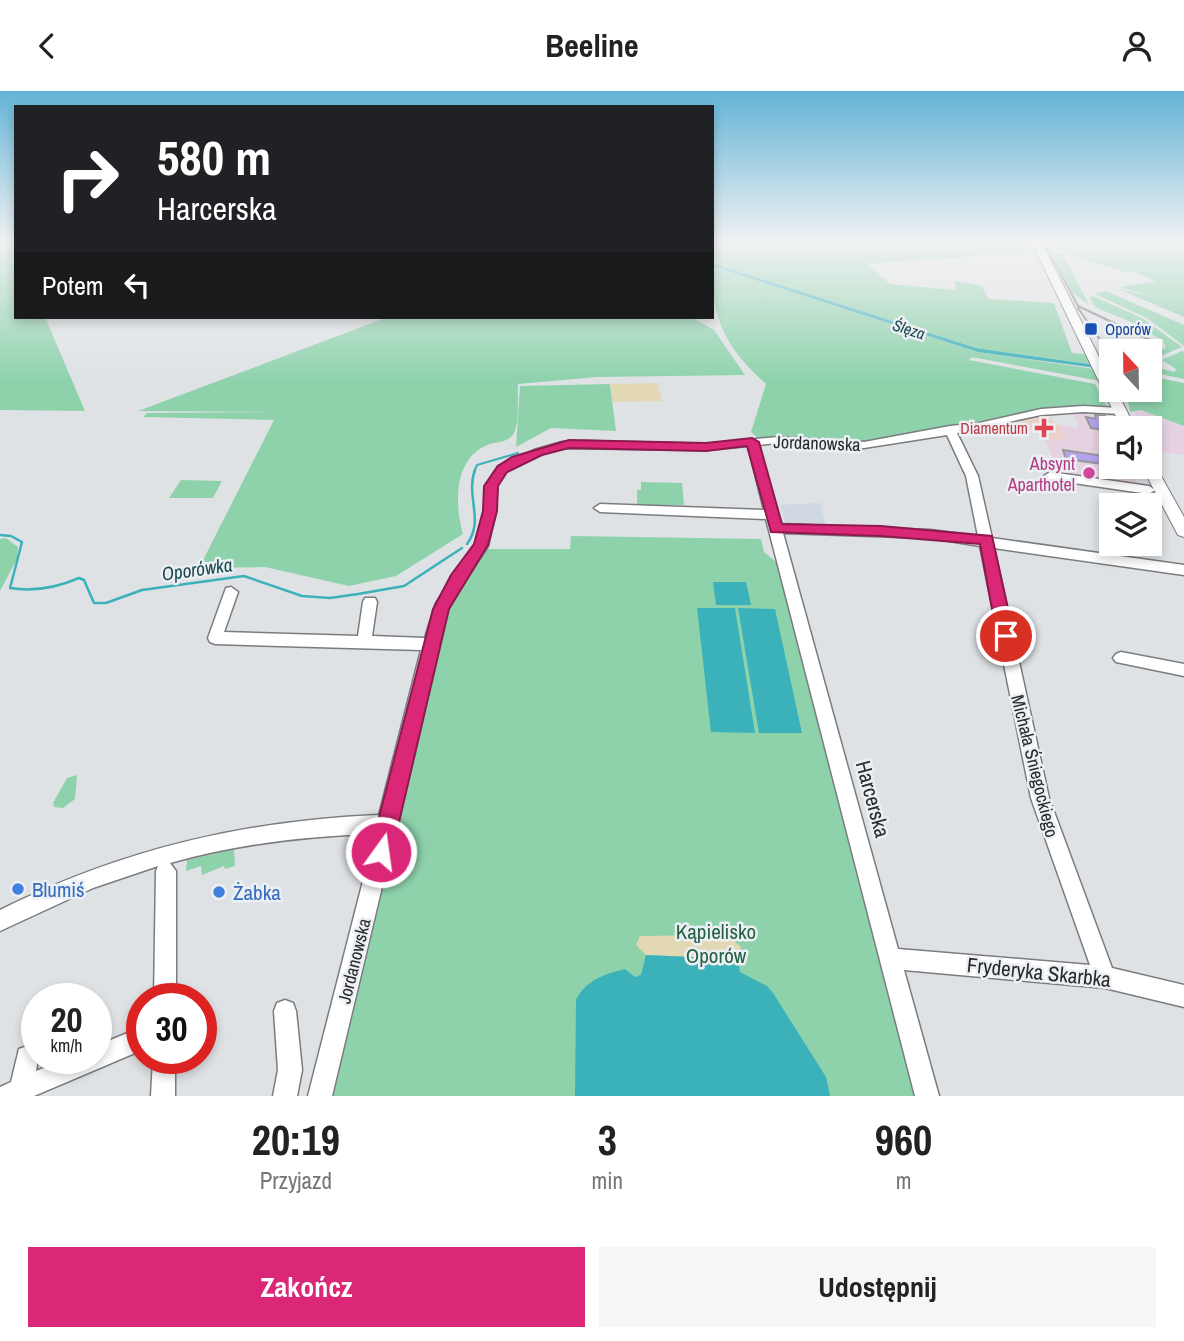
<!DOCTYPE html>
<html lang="pl">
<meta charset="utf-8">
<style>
:root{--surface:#fff;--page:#f6f6f6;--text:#222;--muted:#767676;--accent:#db2777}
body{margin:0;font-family:"Archivo Narrow",sans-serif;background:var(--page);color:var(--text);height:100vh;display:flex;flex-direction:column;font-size:26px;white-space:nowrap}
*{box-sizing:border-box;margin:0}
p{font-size:23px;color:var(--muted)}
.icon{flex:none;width:38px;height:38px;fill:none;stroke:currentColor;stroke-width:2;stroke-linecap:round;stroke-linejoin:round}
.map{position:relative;height:1005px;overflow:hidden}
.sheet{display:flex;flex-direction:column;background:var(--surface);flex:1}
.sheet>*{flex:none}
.banner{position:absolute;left:14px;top:14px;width:700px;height:214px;border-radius:0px;box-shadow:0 4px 10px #0003;background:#202124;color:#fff;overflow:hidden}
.needle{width:46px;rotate:338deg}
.controls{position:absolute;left:1099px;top:248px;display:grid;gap:14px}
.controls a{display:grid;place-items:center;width:63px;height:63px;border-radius:0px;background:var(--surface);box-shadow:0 4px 10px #0003;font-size:35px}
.speed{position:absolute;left:21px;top:892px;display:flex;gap:14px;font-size:35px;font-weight:700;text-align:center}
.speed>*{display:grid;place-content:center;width:91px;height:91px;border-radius:50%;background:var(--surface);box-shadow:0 4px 10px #0003;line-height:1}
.speed small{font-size:18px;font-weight:400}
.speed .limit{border:10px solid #d22;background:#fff;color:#111}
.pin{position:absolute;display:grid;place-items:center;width:60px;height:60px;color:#fff;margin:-30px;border:4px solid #fff;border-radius:50%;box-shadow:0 2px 7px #0007}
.me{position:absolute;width:77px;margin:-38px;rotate:14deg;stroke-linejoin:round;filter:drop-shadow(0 0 5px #0008)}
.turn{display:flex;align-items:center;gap:24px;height:147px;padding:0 28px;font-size:32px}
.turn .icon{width:91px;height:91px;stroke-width:2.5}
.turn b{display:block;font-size:49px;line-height:60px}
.then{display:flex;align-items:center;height:66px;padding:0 28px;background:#0003;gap:14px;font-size:26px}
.eta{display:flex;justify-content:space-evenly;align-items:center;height:119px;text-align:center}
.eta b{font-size:42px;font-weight:700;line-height:49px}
.button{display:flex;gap:14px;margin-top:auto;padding:14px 28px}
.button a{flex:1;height:80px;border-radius:0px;background:var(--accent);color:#fff;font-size:28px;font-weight:700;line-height:80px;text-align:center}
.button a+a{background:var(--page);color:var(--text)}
header{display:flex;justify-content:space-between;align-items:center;height:91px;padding:0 28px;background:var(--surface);font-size:32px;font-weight:700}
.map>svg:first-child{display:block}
.commercial{fill:#e5d1e0}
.built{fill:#d0d8e2}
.medical{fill:#ebd1cb}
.green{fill:#8ed2ac}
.sand{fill:#e2d8b3}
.water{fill:#3bb1ba}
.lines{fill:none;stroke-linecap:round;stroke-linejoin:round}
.stream-far1{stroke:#3bb1ba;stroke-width:2}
.stream{stroke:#3bb1ba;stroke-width:2.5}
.building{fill:#b3a3eb;stroke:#98979b;stroke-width:2}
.minor-casing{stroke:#7a7c7f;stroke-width:3}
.major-casing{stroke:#7a7c7f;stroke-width:2}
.minor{fill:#fff;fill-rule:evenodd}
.major{fill:#fff;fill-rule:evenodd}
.tram{stroke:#838587;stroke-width:2}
.route{fill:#db2777;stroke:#8e194d;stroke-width:2}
.transit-dot{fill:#1a4fb4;stroke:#eceff3;stroke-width:2.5}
.health-dot{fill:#e0444e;stroke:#eceff3;stroke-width:2.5}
.hotel-dot{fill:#d1479c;stroke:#eceff3;stroke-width:2.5}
.shop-dot{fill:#3f7fe0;stroke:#eceff3;stroke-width:2.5}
.labels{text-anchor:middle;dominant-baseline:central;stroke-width:5;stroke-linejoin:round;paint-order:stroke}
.far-water-label{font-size:16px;font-style:italic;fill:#16494c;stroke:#eceff3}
.far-transit-label{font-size:16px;fill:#164399;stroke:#eceff3;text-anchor:start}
.far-health-label{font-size:16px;fill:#be3a42;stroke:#eceff3;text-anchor:end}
.street-label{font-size:18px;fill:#292a2c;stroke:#eceff3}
.hotel-label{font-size:18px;fill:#b23c85;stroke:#eceff3;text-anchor:end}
.water-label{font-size:19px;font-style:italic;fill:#16494c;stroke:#eceff3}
.near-street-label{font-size:21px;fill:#292a2c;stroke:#eceff3}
.near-shop-label{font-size:21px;fill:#366cbe;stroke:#eceff3;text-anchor:start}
.near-park-label{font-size:21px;fill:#256143;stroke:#eceff3}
</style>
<header><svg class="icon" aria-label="back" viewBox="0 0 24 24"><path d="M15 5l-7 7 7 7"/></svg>Beeline<svg class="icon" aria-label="person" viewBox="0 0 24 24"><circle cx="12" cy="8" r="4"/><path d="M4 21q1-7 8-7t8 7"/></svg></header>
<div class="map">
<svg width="1184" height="1005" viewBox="0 0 1184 1005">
<rect width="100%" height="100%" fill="#dfe2e5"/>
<!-- commercial -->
<path class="commercial" d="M1141,319L1184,335V364L1151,359L1150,338H1142L1134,321Z
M1073,321H1104L1112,338L1111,376H1129L1139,396L1061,385L1044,347L1065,350L1059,334L1079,337Z"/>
<!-- built -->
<path class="built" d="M820,412L826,434L789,433L785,430L780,414Z"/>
<!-- medical -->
<path class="medical" d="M1044,324L1059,334L1065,350L1044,347L1019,329Z"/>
<!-- green -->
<path class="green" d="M0,150H11L16,160V226H45L85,320L0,319Z
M712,150H1026L1032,161L867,173L890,193L955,199V190L982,195L988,208L1054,212L1072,262L1085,263L1092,273L976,257L712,172Z
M1051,150H1184V226L1116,197L1168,210L1119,196L1156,190L1134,181L1128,182C1108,174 1060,167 1051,150Z
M1051,162L1063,163L1089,214L1072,201Z
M712,175L978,261L1094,278L1100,290L972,266L969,269L1095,293L1106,314C1028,314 955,339 878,350C839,355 798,350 759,348L751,341L766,293C725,256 712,229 712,175Z
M1106,200L1184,234V255L1147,227L1095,203Z
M1093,205L1142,227L1182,256L1158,266L1150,265L1166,257L1163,249L1135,235L1138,234L1095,216L1089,206Z
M388,226H691L714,239L745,284L597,286L518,293C517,307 520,329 514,342C508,352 499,350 490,353C454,365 454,412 463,443L396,485L349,495L265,476L199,477L274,329L143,326L147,322L272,321L138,320Z
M1182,260L1184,261V288L1150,281V275L1175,281L1176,278L1162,269Z
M1150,285L1184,292V335L1141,319L1130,321L1128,311L1124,310L1117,299H1150Z
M610,293L616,340L551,337L516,356L520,295Z
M181,389L222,390L213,407H169Z
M641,391L682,392L684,414H637V399H641Z
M571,445L761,448L764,461L781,475L917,1005H333L446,515L484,458H570Z
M6,447L18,456L17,468L0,500V448Z
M77,684L75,708L63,717L54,716L53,712L67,687Z
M234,758L235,775L225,778L224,775L202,784L201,775L186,780L187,769Z"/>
<!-- sand -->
<path class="sand" d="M657,292L662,310L613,311L610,293Z
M727,844L741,856L738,868L646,864L636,854L640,845Z"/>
<!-- water -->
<path class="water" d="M712,172L976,257L1111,276V279L978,261L712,175Z
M713,491H746L751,514H716Z
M697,517H735L755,642L711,641Z
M738,517L775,518L802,642H759Z
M646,864L738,868L740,881L767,895L773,902L826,986L830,1005H575L576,909C585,890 604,883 625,878L635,886L641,884Z"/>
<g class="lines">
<!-- stream-far1 -->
<path class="stream-far1" d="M474,381L477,374L518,362"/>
<!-- stream -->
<path class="stream" d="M0,444L11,445L22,451L10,497C35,501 56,497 79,487L84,489L94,512H106L142,499L244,485L302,505L330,507L358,503L404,495L462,457
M467,453C485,429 465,405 475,379"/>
</g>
<!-- building -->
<path class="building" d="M1095,324L1105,325L1111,340L1091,337L1086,326L1096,328Z
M1063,359L1111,366V374L1066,368Z"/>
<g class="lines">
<defs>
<path id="minor" d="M1083,315L1120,317L1125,320L1120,323L1083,321L1041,324L957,342L978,385L992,447L1184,474V484L994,457L1049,707L1112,877L1184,894V916L1105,897L904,879L939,1005H915L766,428L600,421L594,417L600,413L764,419L748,355L706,359L563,357L542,363L506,381L497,395L496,420L488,455L450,513L437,553L397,733L332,1005H308L375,743C305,745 237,753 170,772L176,780V908H154L156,780L158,775L93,797L0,840V819C123,758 243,730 379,724L421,559L215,553L210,551L208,547L226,497L231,496L238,501L224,541L358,545L363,511L365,507H375L377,511L372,545L425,547L436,512L475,454L484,420L485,395L498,375L534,359L562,351L586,350L706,353L778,346L864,351L950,335L979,332L1041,318ZM947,344L966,385L978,445L930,439L780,433L758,354L778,352L864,357ZM783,442L930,447L980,455L1031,707L1090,874L898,858Z
M1050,381L1149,395L1155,399L1149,403L1046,388L1044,385Z
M1121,561L1184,573V585L1116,571L1113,567L1116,563Z
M285,909L293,912L296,920L302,979L297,1005H273L278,979L274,920L277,912Z
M142,936V959L34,1005H0V996L11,991L19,958L27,955L35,958L38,968L36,980L66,968H96V955Z
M153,968H175V1005H151Z"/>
<path id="major" d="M1031,150H1041L1111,290V299H1116L1136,338H1122Z
M1150,372L1156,376L1184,426V446L1178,444L1142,376H1150Z"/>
</defs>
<!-- minor casing -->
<use href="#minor" class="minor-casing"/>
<!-- major casing -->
<use href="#major" class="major-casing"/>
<!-- minor -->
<use href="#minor" class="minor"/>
<!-- major -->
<use href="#major" class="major"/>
<!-- tram -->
<path class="tram" d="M1043,150L1078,215L1152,250L1156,257L1150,262
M1078,217L1101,250L1125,261"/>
</g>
<!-- sky -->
<linearGradient id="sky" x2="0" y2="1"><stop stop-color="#63b3d6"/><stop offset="0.52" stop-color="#f1f2f3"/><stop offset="1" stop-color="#f1f2f3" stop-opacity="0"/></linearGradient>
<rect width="1184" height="290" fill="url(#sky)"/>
<!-- route -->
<path class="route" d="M752,347L759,351L782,433L881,435L992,445L1014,545L1012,550H1000L997,545L980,453L881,445L771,441L747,355L706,360L569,357L542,364L507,381L498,395L497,420L488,454L449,518L392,761L389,768L381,771L373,768L370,761L433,518L451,484L474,453L483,420L484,395L498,375L512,366L569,349L706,352Z"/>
<!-- markers -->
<rect class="transit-dot" x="1084" y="231" width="14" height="14" rx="3.5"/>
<path class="health-dot" d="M1040.5 326.5h7v7h7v7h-7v7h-7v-7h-7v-7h7z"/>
<circle class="hotel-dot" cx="1089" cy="382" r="7"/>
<g class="shop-dot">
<circle cx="18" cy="798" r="7"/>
<circle cx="219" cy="801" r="7"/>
</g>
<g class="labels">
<!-- far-water labels -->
<g class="far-water-label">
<text transform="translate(909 238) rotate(18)">Ślęza</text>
</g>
<!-- far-transit labels -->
<g class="far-transit-label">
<text x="1105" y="238">Oporów</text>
</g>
<!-- far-health labels -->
<g class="far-health-label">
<text x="1028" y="337">Diamentum</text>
</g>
<!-- street labels -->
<g class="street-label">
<text transform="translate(817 352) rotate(2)">Jordanowska</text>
<text transform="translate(1035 675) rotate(76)">Michała Śniegockiego</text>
<text transform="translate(354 870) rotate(-76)">Jordanowska</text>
</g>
<!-- hotel labels -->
<g class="hotel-label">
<text x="1075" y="372">Absynt<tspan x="1075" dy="21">Aparthotel</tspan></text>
</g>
<!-- water labels -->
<g class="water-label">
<text transform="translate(197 478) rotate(-8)">Oporówka</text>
</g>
<!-- near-street labels -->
<g class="near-street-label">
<text transform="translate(873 708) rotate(75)">Harcerska</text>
<text transform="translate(1039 881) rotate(6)">Fryderyka Skarbka</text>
</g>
<!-- near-shop labels -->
<g class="near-shop-label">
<text x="32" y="798">Blumiś</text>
<text x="233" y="801">Żabka</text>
</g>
<!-- near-park labels -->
<g class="near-park-label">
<text x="716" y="840">Kąpielisko<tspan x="716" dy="24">Oporów</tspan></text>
</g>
</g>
</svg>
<div class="controls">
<a><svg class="needle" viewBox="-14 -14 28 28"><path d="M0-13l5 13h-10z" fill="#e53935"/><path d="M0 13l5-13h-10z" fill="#767676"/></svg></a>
<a><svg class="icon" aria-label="sound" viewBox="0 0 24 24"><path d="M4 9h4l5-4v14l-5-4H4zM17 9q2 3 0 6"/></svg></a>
<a><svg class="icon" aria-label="layers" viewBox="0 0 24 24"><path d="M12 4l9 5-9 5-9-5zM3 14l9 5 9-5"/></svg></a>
</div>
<div class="speed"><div>20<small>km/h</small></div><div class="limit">30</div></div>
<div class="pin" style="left:1006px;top:545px;background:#d93025"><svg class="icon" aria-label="arrive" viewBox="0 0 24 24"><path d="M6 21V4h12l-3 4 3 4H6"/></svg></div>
<svg class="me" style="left:381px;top:761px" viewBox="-20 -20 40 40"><circle r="17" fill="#db2777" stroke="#fff" stroke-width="3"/><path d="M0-11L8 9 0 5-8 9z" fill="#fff"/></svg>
<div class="banner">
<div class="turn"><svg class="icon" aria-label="right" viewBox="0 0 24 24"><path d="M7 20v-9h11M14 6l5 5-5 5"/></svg><div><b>580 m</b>Harcerska</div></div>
<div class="then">Potem<svg class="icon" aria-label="left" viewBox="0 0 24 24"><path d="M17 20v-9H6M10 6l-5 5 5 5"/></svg></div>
</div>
</div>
<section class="sheet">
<div class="eta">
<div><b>20:19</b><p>Przyjazd</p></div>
<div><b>3</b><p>min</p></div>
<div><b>960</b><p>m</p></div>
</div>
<div class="button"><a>Zakończ</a><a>Udostępnij</a></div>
</section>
